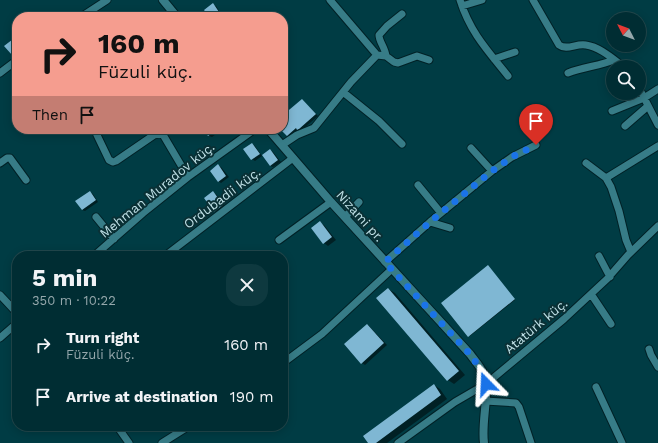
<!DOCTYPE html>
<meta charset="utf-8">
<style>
:root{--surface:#002d33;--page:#0e393f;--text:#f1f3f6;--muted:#95a8ac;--line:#22494e}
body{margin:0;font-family:"Work Sans",sans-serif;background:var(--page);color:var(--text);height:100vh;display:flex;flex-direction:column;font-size:15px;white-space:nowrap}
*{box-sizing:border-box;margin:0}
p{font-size:13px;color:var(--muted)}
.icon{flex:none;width:22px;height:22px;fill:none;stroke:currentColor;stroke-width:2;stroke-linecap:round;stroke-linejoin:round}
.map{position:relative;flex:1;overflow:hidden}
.panel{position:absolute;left:12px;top:251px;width:276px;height:180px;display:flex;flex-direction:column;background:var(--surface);border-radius:16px;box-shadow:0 2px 10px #0003,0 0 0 1px var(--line)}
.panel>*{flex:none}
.top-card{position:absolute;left:12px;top:12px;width:276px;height:122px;border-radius:16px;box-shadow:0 2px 10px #0003,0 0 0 1px var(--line);background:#f59d8f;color:#111;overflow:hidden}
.needle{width:26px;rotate:312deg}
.controls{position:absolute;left:606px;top:12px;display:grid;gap:8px}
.controls a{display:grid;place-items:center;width:40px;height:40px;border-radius:50%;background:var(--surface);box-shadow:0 2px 10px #0003,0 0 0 1px var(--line);font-size:20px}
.pin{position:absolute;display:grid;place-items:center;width:34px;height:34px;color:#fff;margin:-41px -17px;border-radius:50% 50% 50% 0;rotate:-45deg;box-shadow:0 0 4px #0007}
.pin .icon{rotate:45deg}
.me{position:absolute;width:44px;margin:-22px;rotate:339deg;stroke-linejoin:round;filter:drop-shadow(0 0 3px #0008)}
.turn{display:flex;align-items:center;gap:14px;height:84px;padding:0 20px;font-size:18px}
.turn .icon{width:52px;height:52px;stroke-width:2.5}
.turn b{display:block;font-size:28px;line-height:34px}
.then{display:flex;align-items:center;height:38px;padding:0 20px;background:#0003;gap:8px;font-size:15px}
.round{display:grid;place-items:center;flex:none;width:42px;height:42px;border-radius:16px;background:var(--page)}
.summary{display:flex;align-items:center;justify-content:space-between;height:68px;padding:0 20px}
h1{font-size:24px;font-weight:700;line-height:30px}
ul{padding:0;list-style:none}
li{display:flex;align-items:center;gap:12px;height:52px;padding:0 20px}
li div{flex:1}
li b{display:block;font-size:15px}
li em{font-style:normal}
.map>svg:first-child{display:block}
.shadow{fill:#0007}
.building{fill:#7fb7d3}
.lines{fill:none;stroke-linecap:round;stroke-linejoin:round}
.minor-casing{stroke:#002126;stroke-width:9}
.tertiary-casing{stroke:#002126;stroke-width:10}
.minor{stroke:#377c87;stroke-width:7}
.tertiary{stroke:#377c87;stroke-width:8}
.route{stroke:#1a73e8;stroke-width:7;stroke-dasharray:0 12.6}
.labels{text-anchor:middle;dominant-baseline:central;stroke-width:4;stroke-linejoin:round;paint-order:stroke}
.street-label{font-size:13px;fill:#c0e1e7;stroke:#0a3035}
</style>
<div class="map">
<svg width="658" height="443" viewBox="0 0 658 443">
<rect width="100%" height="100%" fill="#003c44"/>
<!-- shadow -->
<path class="shadow" d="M213,5L216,6L223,17H210Z
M17,37V57L12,54Z
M302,100L318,116L302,130H299L290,137L282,129H283V117Z
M205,129H221L222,130L212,137L209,136Z
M252,144L255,146L262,156L255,161L252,159Z
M270,150L273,152L281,162L273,167L270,166Z
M218,166L221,167L229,177L221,183L218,181Z
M90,192L93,194L98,202L85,211L82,210Z
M213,193L216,194L226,207L218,213L215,211Z
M320,223L324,225L336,240L328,246L324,243Z
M489,267L515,300L470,336H469Z
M388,289L395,293L465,375L454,384L448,380Z
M368,325L387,345L365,365L362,363Z
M434,385L440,389L447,399L387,443H369Z"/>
<!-- building -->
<path class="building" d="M213,3L221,15L218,17H209L204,10Z
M17,36V51L12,55L4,46Z
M302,99L316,114L299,129L297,130L296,128L287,136L281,130L283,129V115Z
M203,129H219L208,136Z
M252,143L260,154L251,160L243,149Z
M270,149L278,160L270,166L262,155Z
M218,164L226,176L218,182L210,171Z
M90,191L96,200L82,210L75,201Z
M213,191L223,205L214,212L204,198Z
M320,221L332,237L323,244L311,228Z
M488,265L515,299L468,337L441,303Z
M388,288L459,371L447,381L376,298Z
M367,324L384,343L361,364L344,344Z
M434,384L441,395L376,443H368L363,436Z"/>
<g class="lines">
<defs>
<path id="minor" d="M460,0C470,32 487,50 508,76
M533,0L559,45C567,51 576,43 586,45C600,47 613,59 624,67
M462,6L482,0
M81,17L107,0
M377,55L386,56L394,62L398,63L417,56L429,60
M386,56C385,47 379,42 379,35L387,26L402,14
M494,59L515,52
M0,73L17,60
M568,73C583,67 599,66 614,60
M639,88L658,125
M343,92L379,121L402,144
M612,111L644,98L658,89
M625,126L648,106
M164,129L162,133L188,177
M97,135L109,160L113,162L116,161L154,135L162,133
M282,145L297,135L314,128L351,82L377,55L330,0
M471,148L492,171
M0,163L7,158H10L26,180
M586,163L606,178L611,187L619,211L626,240L631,252
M606,178L658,146
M418,185L441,213
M96,217L114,239
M345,217L359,202
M430,222L450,228
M279,240L331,202
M94,256L143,213L188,177L255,129
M165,256L293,158
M599,256L610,277
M385,262L430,222L492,171L512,157L536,145
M591,294L611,324
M0,295L17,313
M0,338L17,323
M649,349L651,355L658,367
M283,363L322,334L392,269
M596,387L622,443
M485,401L516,403L519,407L531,443
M117,426L129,443
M162,443L189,426
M398,443L455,402L486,384L564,319L607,279L628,255L658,226"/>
<path id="tertiary" d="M163,0L177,17
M268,129L331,202L470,354C475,361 481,367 484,375C490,394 481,422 484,443"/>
</defs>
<!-- minor casing -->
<use href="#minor" class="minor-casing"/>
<!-- tertiary casing -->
<use href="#tertiary" class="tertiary-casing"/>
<!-- minor -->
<use href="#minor" class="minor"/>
<!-- tertiary -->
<use href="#tertiary" class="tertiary"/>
</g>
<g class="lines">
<!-- route -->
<path class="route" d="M486,384L480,368L470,354L385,262L430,222L492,171L512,157L536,145"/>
</g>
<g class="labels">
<!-- street labels -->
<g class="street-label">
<text transform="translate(157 190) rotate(-39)">Mehman Muradov küç.</text>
<text transform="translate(222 198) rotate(-37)">Ordubadii küç.</text>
<text transform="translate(360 216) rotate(48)">Nizami pr.</text>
<text transform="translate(536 326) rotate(-40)">Atatürk küç.</text>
</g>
</g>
</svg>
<div class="controls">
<a><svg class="needle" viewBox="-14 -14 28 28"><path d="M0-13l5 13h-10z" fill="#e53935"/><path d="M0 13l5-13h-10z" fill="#95a8ac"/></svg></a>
<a><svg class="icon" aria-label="search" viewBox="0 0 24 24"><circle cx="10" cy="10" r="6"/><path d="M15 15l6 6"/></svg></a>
</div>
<div class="pin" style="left:536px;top:145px;background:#d93025"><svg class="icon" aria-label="arrive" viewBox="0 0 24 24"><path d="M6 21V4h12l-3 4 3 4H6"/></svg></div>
<svg class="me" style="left:486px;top:384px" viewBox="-20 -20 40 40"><path d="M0-17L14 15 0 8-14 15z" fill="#1a73e8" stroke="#fff" stroke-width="4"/></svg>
<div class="top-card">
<div class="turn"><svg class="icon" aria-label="right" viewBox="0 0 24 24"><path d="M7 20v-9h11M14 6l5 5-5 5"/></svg><div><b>160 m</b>Füzuli küç.</div></div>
<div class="then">Then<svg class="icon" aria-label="arrive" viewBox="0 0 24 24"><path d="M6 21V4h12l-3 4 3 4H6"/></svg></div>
</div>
<section class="panel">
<div class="summary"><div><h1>5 min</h1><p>350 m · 10:22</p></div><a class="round"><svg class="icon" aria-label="close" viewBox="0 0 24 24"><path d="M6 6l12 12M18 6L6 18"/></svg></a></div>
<ul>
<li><svg class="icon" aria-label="right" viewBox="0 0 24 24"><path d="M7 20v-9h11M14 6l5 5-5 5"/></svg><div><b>Turn right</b><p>Füzuli küç.</p></div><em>160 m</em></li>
<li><svg class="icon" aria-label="arrive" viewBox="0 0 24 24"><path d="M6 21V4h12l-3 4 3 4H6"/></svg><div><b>Arrive at destination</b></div><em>190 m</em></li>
</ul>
</section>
</div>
